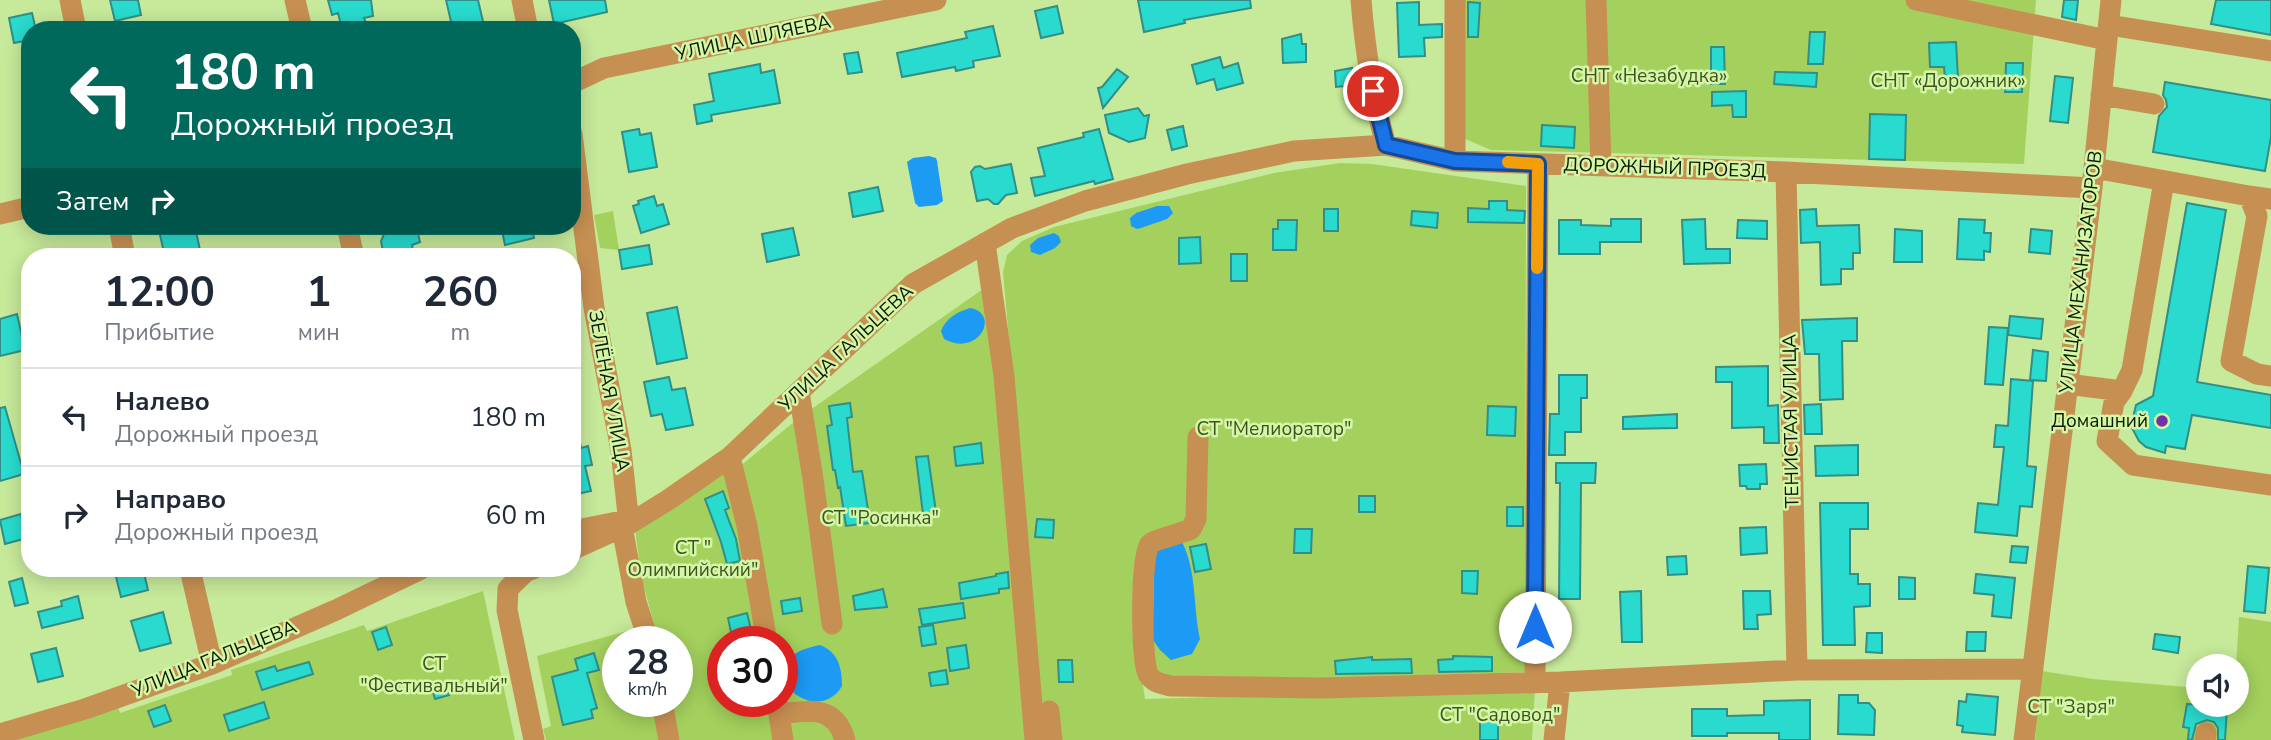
<!DOCTYPE html>
<html lang="ru">
<meta charset="utf-8">
<style>
:root{--surface:#fff;--page:#f6f6f7;--text:#1f2937;--muted:#747a83;--line:#e0e1e3}
body{margin:0;font-family:"Nunito Sans",sans-serif;background:var(--page);color:var(--text);height:100vh;display:flex;flex-direction:column;font-size:26px;white-space:nowrap}
*{box-sizing:border-box;margin:0}
p{font-size:23px;color:var(--muted)}
.icon{flex:none;width:38px;height:38px;fill:none;stroke:currentColor;stroke-width:2;stroke-linecap:round;stroke-linejoin:round}
.map{position:relative;flex:1;overflow:hidden}
.side{position:absolute;left:21px;top:248px;width:560px;height:329px;display:flex;flex-direction:column;background:var(--surface);border-radius:28px;box-shadow:0 4px 18px #0003}
.side>*{flex:none}
.guide{position:absolute;left:21px;top:21px;width:560px;height:214px;border-radius:28px;box-shadow:0 4px 18px #0003;background:#00695c;color:#fff;overflow:hidden}
.buttons{position:absolute;left:2186px;top:654px;display:grid;gap:14px}
.buttons a{display:grid;place-items:center;width:63px;height:63px;border-radius:50%;background:var(--surface);box-shadow:0 4px 18px #0003;font-size:35px}
.speed{position:absolute;left:602px;top:626px;display:flex;gap:14px;font-size:35px;font-weight:700;text-align:center}
.speed>*{display:grid;place-content:center;width:91px;height:91px;border-radius:50%;background:var(--surface);box-shadow:0 4px 18px #0003;line-height:1}
.speed small{font-size:18px;font-weight:400}
.speed .limit{border:10px solid #d22;background:#fff;color:#111}
.pin{position:absolute;display:grid;place-items:center;width:60px;height:60px;color:#fff;margin:-30px;border:4px solid #fff;border-radius:50%;box-shadow:0 2px 7px #0007}
.me{position:absolute;width:77px;margin:-38px;rotate:0deg;stroke-linejoin:round;filter:drop-shadow(0 0 5px #0008)}
.turn{display:flex;align-items:center;gap:24px;height:147px;padding:0 35px;font-size:32px}
.turn .icon{width:91px;height:91px;stroke-width:2.5}
.turn b{display:block;font-size:49px;line-height:60px}
.then{display:flex;align-items:center;height:66px;padding:0 35px;background:#0003;gap:14px;font-size:26px}
.eta{display:flex;justify-content:space-evenly;align-items:center;height:119px;text-align:center}
.eta b{font-size:42px;font-weight:700;line-height:49px}
ul{padding:0;list-style:none}
li{display:flex;align-items:center;gap:21px;height:98px;padding:0 35px;border-top:2px solid var(--line)}
li div{flex:1}
li b{display:block;font-size:26px}
li em{font-style:normal}
.map>svg:first-child{display:block}
.green{fill:#a4d15d;fill-rule:evenodd}
.water{fill:#1c9af4}
.building{fill:#28dbce;stroke:#328e86;stroke-width:2}
.lines{fill:none;stroke-linecap:round;stroke-linejoin:round}
.minor{stroke:#c79053;stroke-width:21}
.route-casing{stroke:#114b97;stroke-width:18}
.route{stroke:#1a73e8;stroke-width:12}
.slow{stroke:#f59e0b;stroke-width:12}
.poi-dot{fill:#7431a5;stroke:#d4f6a7;stroke-width:2.5}
.labels{text-anchor:middle;dominant-baseline:central;stroke-width:5;stroke-linejoin:round;paint-order:stroke}
.street-label{font-size:19px;fill:#0e1900;stroke:#d4f6a7}
.park-label{font-size:19px;fill:#3f5320;stroke:#d4f6a7}
.poi-label{font-size:19px;fill:#0e1900;stroke:#d4f6a7;text-anchor:end}
</style>
<div class="map">
<svg width="2271" height="740" viewBox="0 0 2271 740">
<rect width="100%" height="100%" fill="#c7e99a"/>
<!-- green -->
<path class="green" d="M1450,0H2036L2024,164L1491,150L1463,138Z
M1340,163L1372,164L1526,186L1525,672L1143,685L1145,699L1535,688L1532,740H1058L1055,702H1041L1003,272L1007,255L1022,241L1054,227L1274,173Z
M613,211L619,250L600,248L594,215Z
M983,289L996,379L1029,740H789L782,702V642H771L739,467L800,417Z
M725,471L742,535L758,642H723V702H767L773,740H546L543,729L551,726L537,656L634,629L656,631L642,580L635,530ZM618,642H677V702H618Z
M483,591L515,740H11L118,707L120,713L232,675L231,670L364,625L367,631Z
M2239,617L2271,622V740H2035L2042,671L2093,679L2198,688V705H2236V667Z"/>
<!-- water -->
<path class="water" d="M929,156L936,158L937,161L943,201L937,205L919,207L915,203L907,162L913,158Z
M1157,206H1169L1173,213L1167,219L1141,228L1137,229L1131,226L1130,218L1136,213Z
M1054,233L1059,236L1061,242L1055,248L1040,255L1031,252L1030,245L1038,238Z
M970,308C1001,313 979,358 944,339L941,331C945,319 957,312 970,308Z
M1182,542C1197,571 1193,608 1200,639L1192,654L1171,660L1160,650L1153,640L1154,561L1157,547Z
M820,645C838,652 842,667 842,686C814,733 738,660 820,645Z"/>
<!-- building -->
<path class="building" d="M110,0H138L141,15L115,21Z
M328,0H371L373,16L364,18L366,23L342,29L338,13L332,15Z
M446,0H478L485,30H453Z
M549,0H605L607,12L554,24Z
M1138,0H1250L1251,8L1184,20L1185,23L1144,32Z
M2064,0H2078L2076,20L2062,17Z
M2216,0H2271V35L2211,24Z
M1419,2V25L1442,24V37L1424,38L1425,56L1399,57L1397,3Z
M1468,2L1480,3L1478,37H1468Z
M1057,6L1063,33L1041,38L1035,11Z
M32,13L36,30H30V40L14,43L9,18Z
M993,26L1000,56L973,61L974,67L956,71L955,67L902,77L897,53L967,38L965,32Z
M1810,32H1825L1823,64H1808Z
M1301,34L1302,44H1306V62L1283,63L1282,39Z
M1956,42L1958,78L1945,79L1944,67H1930L1929,43Z
M1711,47H1724L1725,84H1711Z
M858,52L862,72L848,74L844,54Z
M1220,57L1223,68L1238,63L1243,83L1217,90L1214,79L1197,84L1192,65Z
M2006,63H2023L2022,92H2005Z
M760,64L761,73L774,70L780,103L711,115L712,121L697,124L694,105L714,101L709,74Z
M1352,68L1354,85L1336,87L1335,71Z
M1117,69L1128,77L1103,108L1098,88L1102,87Z
M1775,72L1817,73L1816,87L1774,84Z
M2055,76L2073,78L2068,123L2050,121Z
M2165,82L2271,100V137L2265,171L2153,152L2159,116L2167,107L2166,100L2163,95Z
M1746,91V117H1733L1732,105L1712,106V92Z
M1138,108L1144,116L1149,115L1145,138L1129,142L1109,133L1105,115Z
M1870,114L1906,115L1905,160L1869,159Z
M1542,125L1575,127L1574,148L1541,146Z
M1183,126L1187,146L1172,150L1167,130Z
M639,129L640,135L651,133L657,167L629,172L622,132Z
M1099,129L1113,179L1095,184L1094,181L1035,196L1031,178L1045,176L1038,148L1084,137L1083,133Z
M1011,164L1017,193L1006,195L998,204H994L988,199L977,201L971,172L975,167L980,166L985,169Z
M878,187L883,211L853,217L849,193Z
M654,196L657,206L663,204L669,224L641,233L633,206L639,204L638,201Z
M1489,201H1507V210L1525,211L1524,223L1468,222V208L1489,209Z
M2187,203L2226,210L2197,382L2271,395V428L2192,415L2185,449L2166,446L2165,453L2146,447L2139,441L2131,426L2136,405L2153,396Z
M1324,209H1338V231H1324Z
M1816,209L1817,226L1859,225L1860,253H1853V269H1841V284L1821,285L1820,242L1801,243L1800,210Z
M1412,211L1438,213L1437,228L1411,225Z
M1611,219H1641V242H1600V254H1559V220H1581V225L1611,226Z
M1705,219L1706,249H1730V263L1684,264L1682,220Z
M1959,219L1985,220L1984,233H1991L1990,252L1984,251V260L1957,259Z
M1278,220H1297L1296,250H1273V229H1278Z
M1738,220L1767,221V239L1737,238Z
M158,226H195L201,255L165,257Z
M501,226H532L534,238L505,245Z
M793,228L799,255L767,262L762,234Z
M386,229L394,234L417,229L420,242L412,245L414,257H384L381,241Z
M1895,229L1922,231V262H1894Z
M2031,229L2052,231L2050,254L2029,252Z
M1200,237L1201,263L1179,264V238Z
M649,245L652,264L622,269L619,250Z
M1231,254H1247V281H1231Z
M677,307L687,358L657,364L647,313Z
M17,314L25,350L0,356V319Z
M2010,316L2043,319L2041,339L2008,335Z
M1857,318V341H1842L1843,399L1820,400L1819,354H1805L1802,320Z
M1989,327L2008,328L2003,385L1985,384Z
M2033,350L2048,352L2046,381L2030,380Z
M1768,366V406L1778,405L1779,443H1764V427L1732,428V382H1716V367Z
M1559,375H1587V398H1581V432H1565V455H1549L1550,414H1559Z
M669,377L672,390L685,388L693,425L666,430L662,414L651,416L644,382Z
M2011,379L2033,381L2027,466L2036,467L2032,507L2020,506L2017,536L1975,532L1978,503L1998,505L2004,447H1994L1996,425L2008,426Z
M850,403L852,417L847,418L853,472L862,471L870,523L846,526L840,487L838,488L835,470H833L827,426L832,425L829,406Z
M1821,404L1822,434H1805L1804,405Z
M1488,406L1516,407L1515,436L1487,435Z
M5,407L24,474L0,481V408Z
M1677,414V428L1623,429V417Z
M578,434L581,448L588,446L592,465L585,466L591,491L572,495V435Z
M981,443L983,463L956,466L954,447Z
M1858,445V475L1816,476L1815,446Z
M928,456L936,512L923,514L916,457Z
M1556,463H1596L1595,483H1581L1580,599H1559L1560,483H1556Z
M1766,464L1767,484H1760V489H1747L1746,486H1740L1739,465Z
M723,491L729,508L725,510L736,539L740,561L727,564L721,542L705,499Z
M1359,496H1375V512H1359Z
M1820,503H1868V529H1850V574H1858V584H1870V606L1854,607L1855,645H1823Z
M1507,507H1523V526H1507Z
M21,514L27,538L5,544L0,520Z
M1037,519L1054,520L1053,538L1035,537Z
M1766,527L1767,553L1741,555L1740,528Z
M1295,529H1312L1311,553H1294Z
M1206,544L1211,569L1195,572L1190,547Z
M2012,546L2028,547L2026,563L2010,562Z
M1686,556L1687,574L1668,575L1667,557Z
M2248,566L2269,568L2265,613L2244,611Z
M114,569H143L148,590L121,597Z
M1462,571H1478L1477,594L1462,593Z
M1008,572L1009,588L999,589V593L961,599L959,583L996,576V574Z
M1976,574L2015,578L2011,618L1992,616L1994,595L1974,593Z
M1899,577L1915,578V599H1899Z
M22,578L28,603L15,606L9,582Z
M883,589L887,607L855,610L853,596Z
M1641,591L1642,642H1622L1620,592Z
M1743,591H1770L1771,614L1757,615L1758,629H1744Z
M78,596L83,618L42,628L38,612L62,606L61,601Z
M800,598L802,611L783,614L781,601Z
M963,603L965,618L922,625L919,609Z
M163,612L171,643L140,651L131,621Z
M747,613L754,642H733L728,618Z
M933,625L936,644L922,646L919,627Z
M386,627L392,645L378,650L372,632Z
M1967,632H1986L1985,651H1966Z
M1867,633H1882V653L1866,652Z
M2155,634L2180,637L2178,653L2153,649Z
M966,645L969,668L950,671L947,648Z
M56,648L63,676L38,682L31,654Z
M594,653L599,670L587,673L597,708L591,710L593,718L563,725L552,677L578,670L575,659Z
M1453,656L1492,657V671L1439,672L1438,660L1453,659Z
M1372,657V660L1411,659L1412,673L1336,674L1335,661Z
M1058,660H1072L1073,682H1059Z
M309,662L313,674L262,690L256,672L275,666L277,671Z
M946,670L948,684L931,686L929,673Z
M444,682L449,695L435,699L431,686Z
M1967,694L1998,697L1995,735L1962,732L1963,726L1957,725L1959,701L1966,702Z
M1839,695H1858V703H1869L1875,710L1874,735L1838,734Z
M1810,700V740H1779V733H1727V736H1692V709H1727V716L1764,715V701Z
M264,702L269,718L229,731L224,715Z
M2187,704L2227,707L2225,740H2218V728L2214,722L2207,720L2196,724L2192,740H2188L2189,728L2183,727Z
M165,705L171,721L154,727L148,711Z
M1480,721H1498V740H1480Z"/>
<g class="lines">
<!-- minor -->
<path class="minor" d="M70,0L76,30
M295,0L302,30
M522,0L528,30
M1361,0C1365,50 1372,96 1386,145L1455,161L1786,172L2092,188
M1455,0V161
M1596,0L1601,166
M1916,0L2107,40
M2109,25L2271,51
M572,83L604,68L936,0
M2101,95L2154,104
M572,134L594,308L621,450L629,524L572,550
M2094,168L2249,196L2257,216L2231,361L2257,374L2271,376
M1786,172L1797,670
M2249,196L2271,199
M0,214L30,207
M119,226L125,257
M347,226L354,257
M985,243L1004,376L1035,740
M2067,384L2122,391L2132,370L2164,181
M2122,391L2114,402L2107,441L2133,465L2271,485
M799,392L813,479L832,624
M1198,437L1196,519L1191,529C1183,533 1153,540 1150,544C1140,556 1141,658 1148,674C1153,683 1162,684 1171,686L1320,688L1560,682L1797,670L2033,669
M730,457L747,526L767,642
M622,527L636,602L649,642
M572,531L627,520L629,524L668,500L730,457L913,284L1012,228L1085,201L1187,174L1294,151L1386,145
M190,569L212,664
M533,569L525,572L508,589L507,610L534,740
M1535,681L1538,164
M662,702L669,740
M777,702L783,740
M1049,711L1052,740
M779,714C809,711 835,704 845,740
M0,734L85,709L212,664L336,610L421,569
M1554,740L1560,682
M2024,740L2092,188L2111,0
M2205,740L2206,733"/>
</g>
<g class="lines">
<defs>
<path id="route" d="M1373,91L1386,145L1455,161L1538,164L1535,627"/>
</defs>
<!-- route casing -->
<use href="#route" class="route-casing"/>
<!-- route -->
<use href="#route" class="route"/>
<!-- slow -->
<path class="slow" d="M1508,162L1538,164L1537,268"/>
</g>
<!-- markers -->
<circle class="poi-dot" cx="2162" cy="421" r="7"/>
<g class="labels">
<!-- street labels -->
<g class="street-label">
<text transform="translate(753 38) rotate(-12)">УЛИЦА ШЛЯЕВА</text>
<text transform="translate(1665 168) rotate(2)">ДОРОЖНЫЙ ПРОЕЗД</text>
<text transform="translate(2081 272) rotate(-83)">УЛИЦА МЕХАНИЗАТОРОВ</text>
<text transform="translate(846 348) rotate(-43)">УЛИЦА ГАЛЬЦЕВА</text>
<text transform="translate(609 391) rotate(80)">ЗЕЛЁНАЯ УЛИЦА</text>
<text transform="translate(1791 421) rotate(-91)">ТЕНИСТАЯ УЛИЦА</text>
<text transform="translate(214 659) rotate(-22)">УЛИЦА ГАЛЬЦЕВА</text>
</g>
<!-- park labels -->
<g class="park-label">
<text x="1649" y="76">СНТ «Незабудка»</text>
<text x="1948" y="81">СНТ «Дорожник»</text>
<text x="1274" y="429">СТ "Мелиоратор"</text>
<text x="880" y="518">СТ "Росинка"</text>
<text x="693" y="548">СТ "<tspan x="693" dy="22">Олимпийский"</tspan></text>
<text x="434" y="664">СТ<tspan x="434" dy="22">"Фестивальный"</tspan></text>
<text x="2071" y="707">СТ "Заря"</text>
<text x="1500" y="715">СТ "Садовод"</text>
</g>
<!-- poi labels -->
<g class="poi-label">
<text x="2148" y="421">Домашний</text>
</g>
</g>
</svg>
<div class="buttons">
<a><svg class="icon" aria-label="sound" viewBox="0 0 24 24"><path d="M4 9h4l5-4v14l-5-4H4zM17 9q2 3 0 6"/></svg></a>
</div>
<div class="speed"><div>28<small>km/h</small></div><div class="limit">30</div></div>
<div class="pin" style="left:1373px;top:91px;background:#d93025"><svg class="icon" aria-label="arrive" viewBox="0 0 24 24"><path d="M6 21V4h12l-3 4 3 4H6"/></svg></div>
<svg class="me" style="left:1535px;top:627px" viewBox="-20 -20 40 40"><circle r="19" fill="#fff"/><path d="M0-13L10 11 0 6-10 11z" fill="#1a73e8"/></svg>
<div class="guide">
<div class="turn"><svg class="icon" aria-label="left" viewBox="0 0 24 24"><path d="M17 20v-9H6M10 6l-5 5 5 5"/></svg><div><b>180 m</b>Дорожный проезд</div></div>
<div class="then">Затем<svg class="icon" aria-label="right" viewBox="0 0 24 24"><path d="M7 20v-9h11M14 6l5 5-5 5"/></svg></div>
</div>
<section class="side">
<div class="eta">
<div><b>12:00</b><p>Прибытие</p></div>
<div><b>1</b><p>мин</p></div>
<div><b>260</b><p>m</p></div>
</div>
<ul>
<li><svg class="icon" aria-label="left" viewBox="0 0 24 24"><path d="M17 20v-9H6M10 6l-5 5 5 5"/></svg><div><b>Налево</b><p>Дорожный проезд</p></div><em>180 m</em></li>
<li><svg class="icon" aria-label="right" viewBox="0 0 24 24"><path d="M7 20v-9h11M14 6l5 5-5 5"/></svg><div><b>Направо</b><p>Дорожный проезд</p></div><em>60 m</em></li>
</ul>
</section>
</div>
